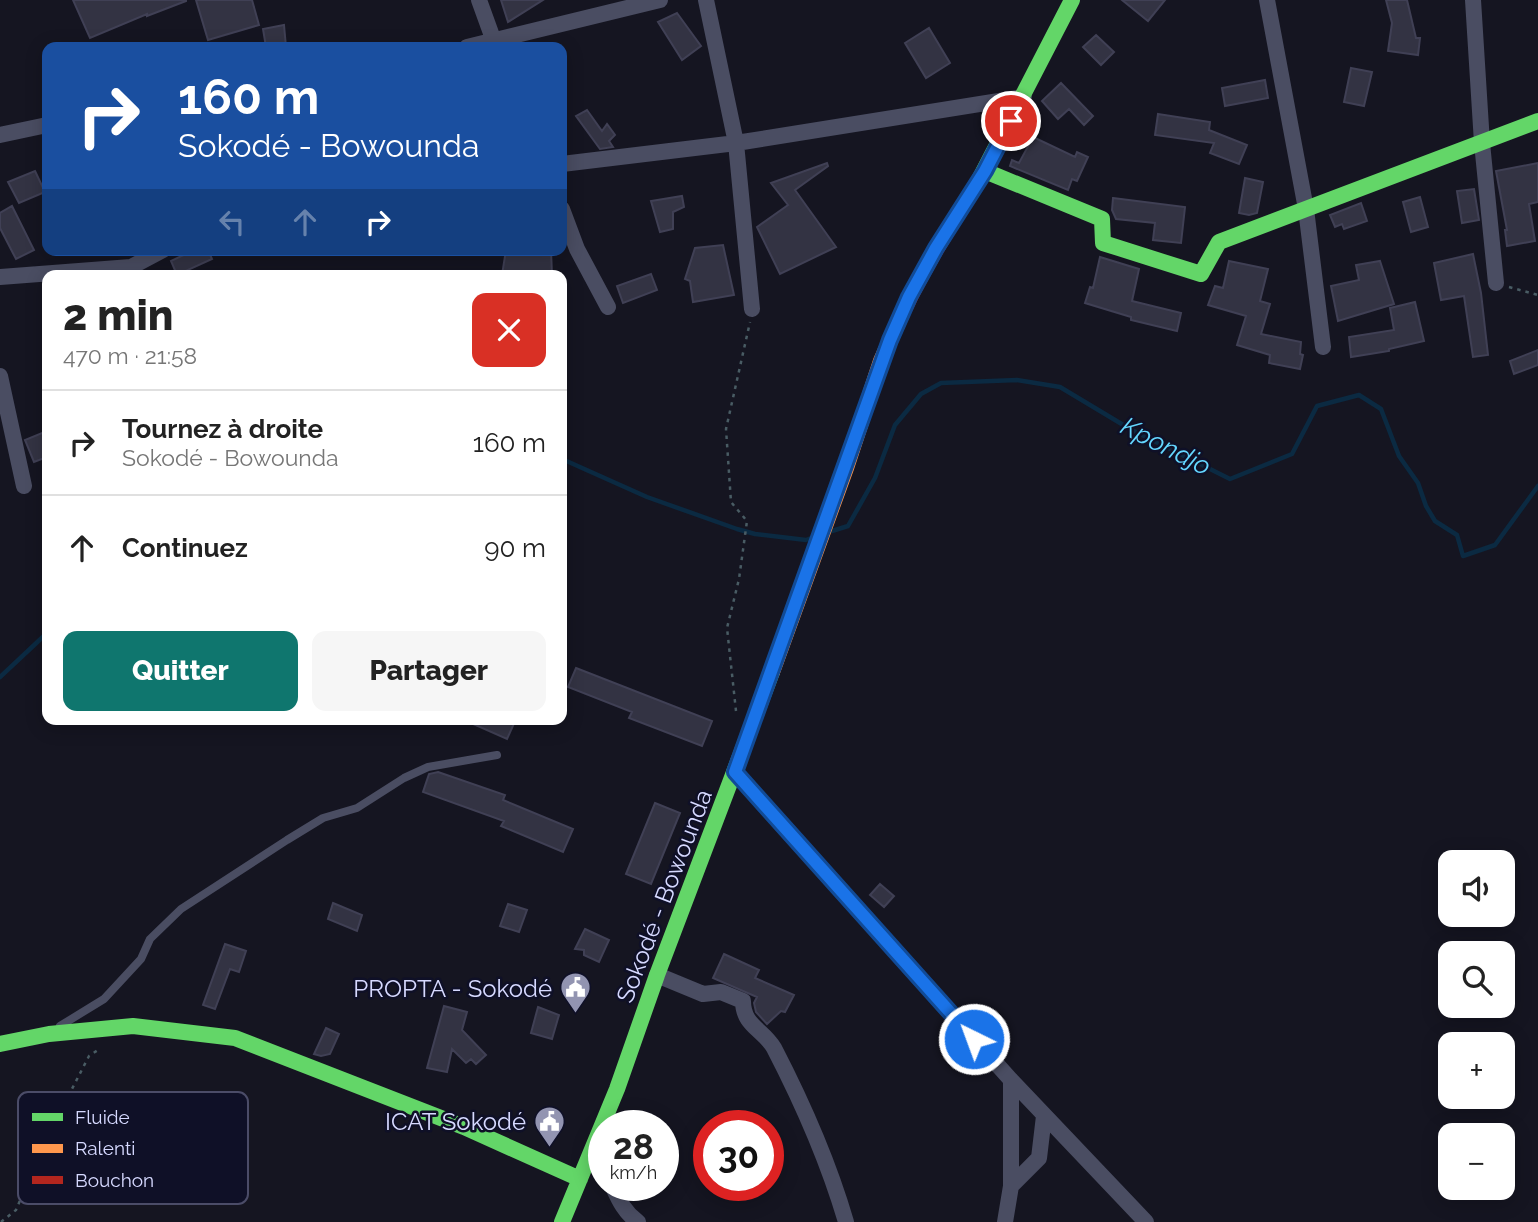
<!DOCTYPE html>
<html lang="fr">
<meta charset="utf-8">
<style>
:root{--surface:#fff;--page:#f6f6f6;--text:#222;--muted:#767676;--line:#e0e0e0;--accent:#0f766e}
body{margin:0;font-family:Raleway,sans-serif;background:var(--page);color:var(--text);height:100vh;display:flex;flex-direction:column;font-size:26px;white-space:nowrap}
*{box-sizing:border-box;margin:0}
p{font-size:23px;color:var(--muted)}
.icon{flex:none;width:38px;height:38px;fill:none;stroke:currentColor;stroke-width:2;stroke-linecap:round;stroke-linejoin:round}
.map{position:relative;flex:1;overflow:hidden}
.details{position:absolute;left:42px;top:270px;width:525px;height:455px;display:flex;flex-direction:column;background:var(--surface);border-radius:14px;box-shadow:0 4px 18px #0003}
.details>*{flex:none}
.hud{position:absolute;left:42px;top:42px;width:525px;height:214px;border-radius:14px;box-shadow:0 4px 18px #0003;background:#1a4fa0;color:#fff;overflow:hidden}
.controls{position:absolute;left:1438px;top:850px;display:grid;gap:14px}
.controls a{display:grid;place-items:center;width:77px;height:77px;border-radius:14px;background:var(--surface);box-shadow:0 4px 18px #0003;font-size:35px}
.speed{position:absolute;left:588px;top:1110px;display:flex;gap:14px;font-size:35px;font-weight:700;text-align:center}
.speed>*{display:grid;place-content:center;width:91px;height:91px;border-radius:50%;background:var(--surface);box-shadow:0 4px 18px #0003;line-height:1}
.speed small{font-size:18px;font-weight:400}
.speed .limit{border:10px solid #d22;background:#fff;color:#111}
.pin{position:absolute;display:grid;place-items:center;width:60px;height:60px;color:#fff;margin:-30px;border:4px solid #fff;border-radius:50%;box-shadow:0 2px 7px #0007}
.me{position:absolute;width:77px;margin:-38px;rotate:318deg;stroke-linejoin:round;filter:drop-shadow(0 0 5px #0008)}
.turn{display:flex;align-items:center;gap:24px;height:147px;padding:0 21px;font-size:32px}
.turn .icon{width:91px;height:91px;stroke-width:2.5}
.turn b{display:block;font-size:49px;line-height:60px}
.lanes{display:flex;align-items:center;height:66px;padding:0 21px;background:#0003;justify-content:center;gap:35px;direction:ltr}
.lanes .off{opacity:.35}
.round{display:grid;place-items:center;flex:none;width:74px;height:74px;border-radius:14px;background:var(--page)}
.head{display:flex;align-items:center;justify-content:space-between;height:119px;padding:0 21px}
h1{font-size:42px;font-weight:800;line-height:52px}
.primary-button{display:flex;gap:14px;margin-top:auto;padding:14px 21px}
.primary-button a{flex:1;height:80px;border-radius:14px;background:var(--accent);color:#fff;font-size:28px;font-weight:800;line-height:80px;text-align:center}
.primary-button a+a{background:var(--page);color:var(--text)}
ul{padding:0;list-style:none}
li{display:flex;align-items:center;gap:21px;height:105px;padding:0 21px;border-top:2px solid var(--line)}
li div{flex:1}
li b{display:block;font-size:26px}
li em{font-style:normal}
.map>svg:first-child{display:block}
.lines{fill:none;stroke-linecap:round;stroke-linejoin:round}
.stream{stroke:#0b2a42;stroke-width:4.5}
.building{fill:#333343;stroke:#404055;stroke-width:2}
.path{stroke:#495c64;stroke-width:2.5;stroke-dasharray:3.5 5;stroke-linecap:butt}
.lane{stroke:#4a4d62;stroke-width:8}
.street{stroke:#4a4d62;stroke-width:16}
.fast{stroke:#63d668;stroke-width:16}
.slow{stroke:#ff974d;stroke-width:16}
.jam{stroke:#b3261e;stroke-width:16}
.route-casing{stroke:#114b97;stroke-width:18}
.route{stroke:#1a73e8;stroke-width:12}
.labels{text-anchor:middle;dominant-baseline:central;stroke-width:5;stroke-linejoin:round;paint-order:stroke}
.street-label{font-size:24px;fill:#d6d9ff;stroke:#0f1027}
.poi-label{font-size:24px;fill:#d6d9ff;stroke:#0f1027;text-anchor:end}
.water-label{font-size:26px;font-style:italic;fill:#64d7ff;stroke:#0f1027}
.key{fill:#0f1027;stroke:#4b4c68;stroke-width:2}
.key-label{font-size:19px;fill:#d6d9ff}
</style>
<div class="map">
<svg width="1538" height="1222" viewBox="0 0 1538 1222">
<rect width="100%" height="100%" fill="#151521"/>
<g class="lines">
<!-- stream -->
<path class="stream" d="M562,459L647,497L737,529L755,534L806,540L814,537
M832,531L848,526L875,478L895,425L921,394L941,383L1017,380L1060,387L1130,429L1230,479L1292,454L1317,406L1359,395L1381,409L1399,456L1418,483L1426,506L1435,521L1457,535L1463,556L1495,545L1538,486
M0,677L47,633"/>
</g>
<!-- building -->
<path class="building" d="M73,0H186V1L147,16V14L90,38Z
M196,0H252L259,25L208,40Z
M501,0H543L508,22Z
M1122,0H1165L1148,21Z
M1386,0H1407L1416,38H1420L1418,55L1388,51L1392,23Z
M677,13L701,46L682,60L658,22Z
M284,25L286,47H266L263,29Z
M929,28L950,63L926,78L905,43Z
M1096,35L1114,52L1101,65L1083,47Z
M1351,68L1372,72L1364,106L1344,102Z
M1265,80L1268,98L1225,106L1222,88Z
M1061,83L1093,116L1084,125L1069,109L1058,119L1042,101Z
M587,110L602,131L607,124L615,135L609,141L613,147L600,149L576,116Z
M1158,114L1210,122L1209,130L1247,145L1239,164L1210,153L1214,143L1155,135Z
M1033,137L1075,157L1077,152L1088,157L1077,181L1072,179L1068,190L1010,166L1012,160L1019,163Z
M827,163L828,166L795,190L836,247L780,274L757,227L788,205L771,183Z
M1538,163V202L1529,204L1535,241L1507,246L1505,230H1507L1496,171Z
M35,171L45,192L19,203L8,182Z
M1245,178L1263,182L1257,213L1249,215L1239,213Z
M1474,189L1479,220L1462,223L1457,191Z
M682,196L684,207L673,212V229L660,232L651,201Z
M1420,197L1428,227L1411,232L1403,202Z
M1113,198L1185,207L1181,243L1153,240L1155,223L1116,219L1112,210Z
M1361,203L1367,221L1344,229L1342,224L1335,227L1330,215Z
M12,206L34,250L16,259L0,228V213Z
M723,245L734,295L693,302L690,281L685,279L695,248Z
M194,250H208L212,259L177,275L171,261Z
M506,250H551L552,275H502Z
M1473,254L1481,293L1488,355L1473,357L1464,296L1441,300L1434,263Z
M1100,257L1139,269L1132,301L1181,313L1177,331L1131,320V317L1085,303L1090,287L1093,288Z
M1229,261L1268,269L1260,301L1270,304L1261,334L1301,342L1300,354L1303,355L1300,369L1269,363L1270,355L1237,345L1246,316L1208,305L1215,286L1223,288Z
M1380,261L1394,304L1338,321L1331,286L1359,280L1356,265Z
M651,274L657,290L623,303L617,286Z
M1415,302L1424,341L1389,349V351L1351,357L1349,337L1394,330L1390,308Z
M1538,350V365L1514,374L1510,361Z
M47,431V457L34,462L25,440Z
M576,668L712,721L702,746L629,718L632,712L568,687Z
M462,719H516L507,739Z
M438,772L505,795L503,800L573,829L563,852L501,826L504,821L423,792L429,774Z
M655,803L680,813L651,884L626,874Z
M880,884L894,896L884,907L870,895Z
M333,903L362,915L357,931L328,919Z
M508,904L527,910L519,932L500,926Z
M585,929L609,940L599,962L584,955V950L575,949Z
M225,944L246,951L239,972L230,969L215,1009L203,1005Z
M724,954L759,970L755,978L794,995L785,1012L781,1011L767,1024L756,1012L754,1003L757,997L713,978Z
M444,1006L467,1012L462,1030L486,1055L476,1064L471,1059L466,1063L452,1049L447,1072L427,1068Z
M538,1007L559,1015L552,1039L531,1033Z
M326,1028L339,1034L330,1054L321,1056L314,1054Z"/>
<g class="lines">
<!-- path -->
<path class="path" d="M1509,287L1538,295
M736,711L727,628L739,579L747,521L731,502L726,429L750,322
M1,1222L16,1210L44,1143L89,1056L98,1050"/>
<!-- lane -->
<path class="lane" d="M60,1026L104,999L141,959L150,939L181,909L287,840L323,818L357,808L404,778L428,767L497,755"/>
<!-- street -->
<path class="street" d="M479,0L496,47
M706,0L736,143L752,309
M1267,0L1306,209L1323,347
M1473,0L1482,143L1496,283
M467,47L660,0
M0,135L47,125
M562,164L736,143L1024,97
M562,209L577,249L608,307
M0,277L131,267L163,250
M0,376L24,486
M735,772L1011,1080L1146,1222
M657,975L703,994L721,992L743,1001C743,1026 763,1029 774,1048C802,1102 829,1164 846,1222
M588,1161L600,1167L604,1172
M612,1185C619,1200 624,1212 638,1222
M1011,1186L1039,1158L1044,1116
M1005,1222L1011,1186V1080"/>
<!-- fast -->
<path class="fast" d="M985,171L1102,219L1103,243L1201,274L1219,242L1538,121
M979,180L1072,0
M0,1044L49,1034L133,1026L235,1038L464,1127L580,1179
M562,1222L617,1089L657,975L772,672"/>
<!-- slow -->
<path class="slow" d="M772,672L846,468L881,361L897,325"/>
<!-- jam -->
<path class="jam" d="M897,325C919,274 949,228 979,180"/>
</g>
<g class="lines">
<defs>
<path id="route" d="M974,1039L735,772L890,340L909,297L936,248L985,171L1011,121"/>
</defs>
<!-- route casing -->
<use href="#route" class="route-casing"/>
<!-- route -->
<use href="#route" class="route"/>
</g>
<!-- icons -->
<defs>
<symbol id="civic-pin" viewBox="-11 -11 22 30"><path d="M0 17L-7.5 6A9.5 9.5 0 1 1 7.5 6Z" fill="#9294b1" stroke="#0f1027"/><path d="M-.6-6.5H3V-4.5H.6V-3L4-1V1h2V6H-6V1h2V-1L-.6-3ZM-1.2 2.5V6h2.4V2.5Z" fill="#fff"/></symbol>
</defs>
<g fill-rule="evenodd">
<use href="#civic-pin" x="558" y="970" width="35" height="47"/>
<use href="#civic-pin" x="532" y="1104" width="35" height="47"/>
</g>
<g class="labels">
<!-- street labels -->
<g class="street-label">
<text transform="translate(664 896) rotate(-69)">Sokodé - Bowounda</text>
</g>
<!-- poi labels -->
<g class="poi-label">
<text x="552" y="988">PROPTA - Sokodé</text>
<text x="526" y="1121">ICAT Sokodé</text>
</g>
<!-- water labels -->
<g class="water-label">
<text transform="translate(1166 446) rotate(27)">Kpondjo</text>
</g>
</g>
<!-- legend -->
<rect x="18" y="1092" width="230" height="112" rx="10" class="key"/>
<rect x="32" y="1113" width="31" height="8" fill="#63d668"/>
<rect x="32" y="1144" width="31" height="9" fill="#ff974d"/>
<rect x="32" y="1176" width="31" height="8" fill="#b3261e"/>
<g class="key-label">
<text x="75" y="1124">Fluide</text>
<text x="75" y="1155">Ralenti</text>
<text x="75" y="1187">Bouchon</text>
</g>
</svg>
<div class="controls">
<a><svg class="icon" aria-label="sound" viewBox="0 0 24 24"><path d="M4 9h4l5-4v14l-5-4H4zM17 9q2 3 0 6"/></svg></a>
<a><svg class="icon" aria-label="search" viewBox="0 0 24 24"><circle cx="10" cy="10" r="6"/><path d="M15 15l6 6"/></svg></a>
<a>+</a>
<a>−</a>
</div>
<div class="speed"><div>28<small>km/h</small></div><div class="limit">30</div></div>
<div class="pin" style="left:1011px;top:121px;background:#d93025"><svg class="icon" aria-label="arrive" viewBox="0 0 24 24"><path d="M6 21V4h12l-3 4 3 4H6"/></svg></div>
<svg class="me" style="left:974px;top:1039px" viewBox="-20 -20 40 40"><circle r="17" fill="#1a73e8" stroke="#fff" stroke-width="3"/><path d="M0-11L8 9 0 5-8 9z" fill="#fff"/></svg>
<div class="hud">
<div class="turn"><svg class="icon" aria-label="right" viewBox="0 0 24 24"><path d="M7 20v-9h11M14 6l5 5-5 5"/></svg><div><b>160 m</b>Sokodé - Bowounda</div></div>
<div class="lanes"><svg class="icon off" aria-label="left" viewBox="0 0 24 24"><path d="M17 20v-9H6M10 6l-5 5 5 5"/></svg><svg class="icon off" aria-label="ahead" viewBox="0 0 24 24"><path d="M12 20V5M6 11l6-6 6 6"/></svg><svg class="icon" aria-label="right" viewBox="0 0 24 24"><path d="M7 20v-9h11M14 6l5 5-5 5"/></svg></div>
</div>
<section class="details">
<div class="head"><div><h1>2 min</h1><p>470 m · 21:58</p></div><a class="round" style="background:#d93025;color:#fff"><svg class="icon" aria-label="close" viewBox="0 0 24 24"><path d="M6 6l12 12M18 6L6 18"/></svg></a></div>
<ul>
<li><svg class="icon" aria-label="right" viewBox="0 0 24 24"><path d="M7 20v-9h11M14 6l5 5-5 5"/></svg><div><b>Tournez à droite</b><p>Sokodé - Bowounda</p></div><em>160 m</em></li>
<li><svg class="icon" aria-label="ahead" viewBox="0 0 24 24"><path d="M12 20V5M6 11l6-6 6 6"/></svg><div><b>Continuez</b></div><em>90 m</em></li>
</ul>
<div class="primary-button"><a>Quitter</a><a>Partager</a></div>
</section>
</div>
